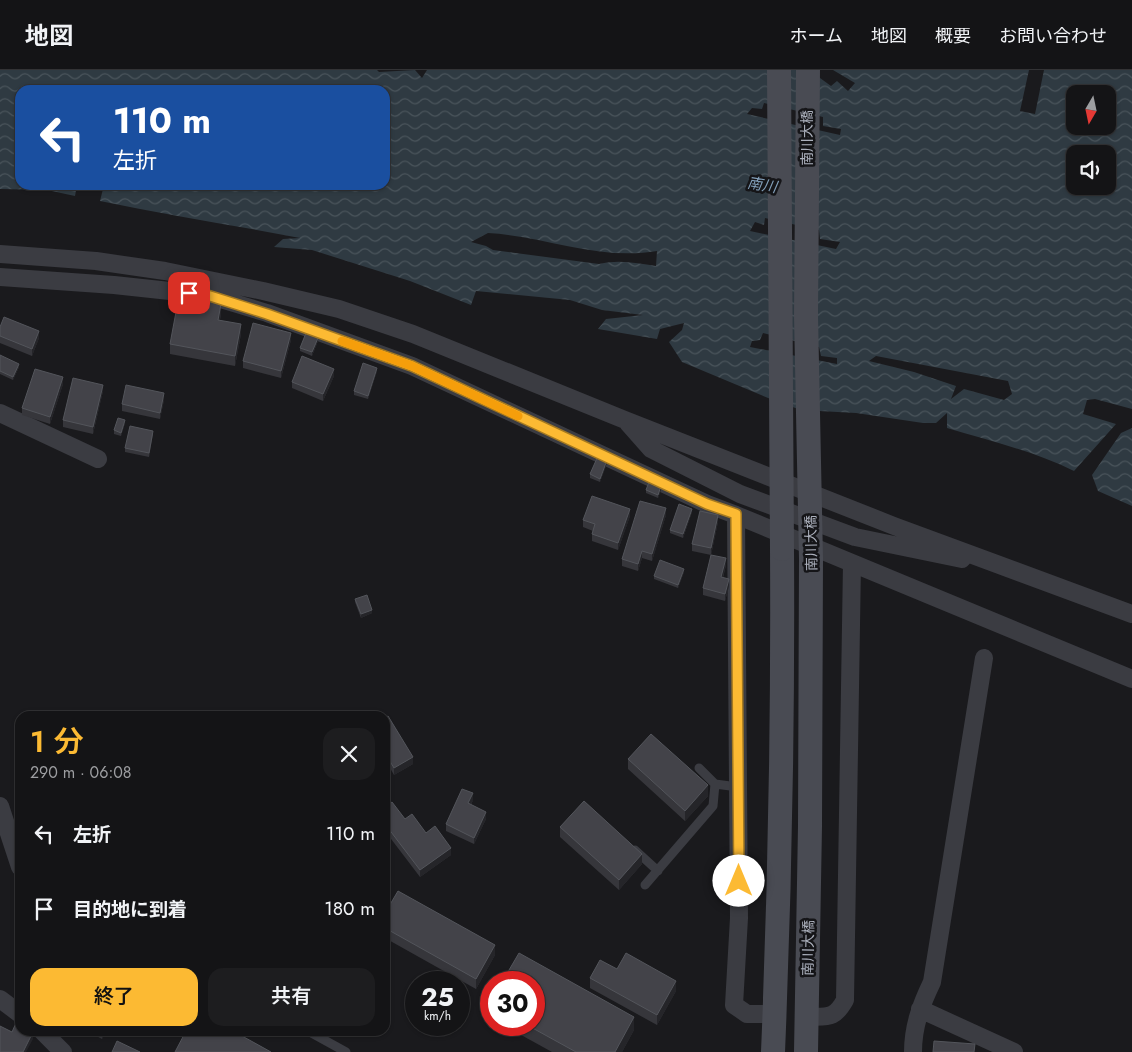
<!DOCTYPE html>
<html lang="ja">
<meta charset="utf-8">
<style>
:root{--surface:#141416;--page:#1d1d1f;--text:#f1f3f6;--muted:#9d9ea1;--line:#333335;--accent:#fcba33}
body{margin:0;font-family:Jost,"Noto Sans JP",sans-serif;background:var(--page);color:var(--text);height:100vh;display:flex;flex-direction:column;font-size:19px;white-space:nowrap}
*{box-sizing:border-box;margin:0}
p{font-size:16px;color:var(--muted)}
.icon{flex:none;width:28px;height:28px;fill:none;stroke:currentColor;stroke-width:2;stroke-linecap:round;stroke-linejoin:round}
.map{position:relative;flex:1;overflow:hidden}
.sheet{position:absolute;left:15px;top:641px;width:375px;height:325px;display:flex;flex-direction:column;background:var(--surface);border-radius:15px;box-shadow:0 1px 4px #0004,0 0 0 1px var(--line)}
.sheet>*{flex:none}
.banner{position:absolute;left:15px;top:15px;width:375px;height:105px;border-radius:15px;box-shadow:0 1px 4px #0004,0 0 0 1px var(--line);background:#1a4fa0;color:#fff;overflow:hidden}
.needle{width:32px;rotate:189deg}
.controls{position:absolute;left:1066px;top:15px;display:grid;gap:10px}
.controls a{display:grid;place-items:center;width:50px;height:50px;border-radius:10px;background:var(--surface);box-shadow:0 1px 4px #0004,0 0 0 1px var(--line);font-size:25px}
.speed{position:absolute;left:405px;top:901px;display:flex;gap:10px;font-size:25px;font-weight:700;text-align:center}
.speed>*{display:grid;place-content:center;width:65px;height:65px;border-radius:50%;background:var(--surface);box-shadow:0 1px 4px #0004,0 0 0 1px var(--line);line-height:1}
.speed small{font-size:12px;font-weight:400}
.speed .limit{border:8px solid #d22;background:#fff;color:#111}
.pin{position:absolute;display:grid;place-items:center;width:42px;height:42px;color:#fff;margin:-21px;border-radius:10px;box-shadow:0 2px 8px #0006}
.me{position:absolute;width:55px;margin:-28px;rotate:0deg;stroke-linejoin:round;filter:drop-shadow(0 0 4px #0008)}
.turn{display:flex;align-items:center;gap:18px;height:105px;padding:0 15px;font-size:22px}
.turn .icon{width:65px;height:65px;stroke-width:2.5}
.turn b{display:block;font-size:35px;line-height:42px}
.round{display:grid;place-items:center;flex:none;width:52px;height:52px;border-radius:15px;background:var(--page)}
.summary{display:flex;align-items:center;justify-content:space-between;height:85px;padding:0 15px}
h1{font-size:30px;font-weight:600;line-height:38px;color:var(--accent)}
.button{display:flex;gap:10px;margin-top:auto;padding:10px 15px}
.button a{flex:1;height:58px;border-radius:15px;background:var(--accent);color:#111;font-size:20px;font-weight:600;line-height:58px;text-align:center}
.button a+a{background:var(--page);color:var(--text)}
ul{padding:0;list-style:none}
li{display:flex;align-items:center;gap:15px;height:75px;padding:0 15px}
li div{flex:1}
li b{display:block;font-size:19px}
li em{font-style:normal}
header{display:flex;align-items:center;gap:30px;box-sizing:border-box;height:70px;padding:0 25px;background:var(--surface);border-bottom:1px solid var(--line)}
header strong{font-size:24px}
nav{display:flex;gap:28px;margin-inline-start:auto;font-size:18px}
.map>svg:first-child{display:block}
.water{fill:url(#water-waves);fill-rule:evenodd}
.lines{fill:none;stroke-linecap:round;stroke-linejoin:round}
.lane{stroke:#3b3c42;stroke-width:9}
.street{stroke:#3b3c42;stroke-width:18}
.secondary{stroke:#494b53;stroke-width:24}
.secondary-bridge{stroke:#494b53;stroke-width:24}
.wall{fill:#36363b}
.shaded-wall{fill:#252529}
.building{fill:#434349;stroke:#53555b}
.route-casing{stroke:#a47921;stroke-width:12}
.route{stroke:#fcba33;stroke-width:9}
.slow{stroke:#f59e0b;stroke-width:9}
.labels{text-anchor:middle;dominant-baseline:central;stroke-width:5;stroke-linejoin:round;paint-order:stroke}
.street-label{font-size:14px;fill:#acb1bd;stroke:#151518}
.water-label{font-size:15px;font-style:italic;fill:#829fb9;stroke:#151518}
</style>
<header>
<strong>地図</strong>
<nav><a>ホーム</a><a>地図</a><a>概要</a><a>お問い合わせ</a></nav>
</header>
<div class="map">
<svg width="1132" height="982" viewBox="0 0 1132 982">
<defs>
<pattern id="water-waves" width="16" height="10" patternUnits="userSpaceOnUse" patternTransform="scale(1.25)"><rect width="16" height="10" fill="#2f3a42"/><path d="M0 5q4-4 8 0t8 0" fill="none" stroke="#4a545b"/></pattern>
</defs>
<rect width="100%" height="100%" fill="#1a1a1d"/>
<!-- water -->
<path class="water" d="M0,0H377L379,2L415,0L422,8L427,0H809L831,16L837,11L848,21L855,13L833,0H1029L1020,41L1035,44L1044,0H1132V339L1095,329L1087,330L1083,344L1116,354L1074,401C1033,381 990,371 947,358V343L936,353H923L856,343L801,340L773,330L682,292L669,272L682,260L684,253L660,259L657,269L598,259L606,249L643,245L602,240L570,230L476,221L471,235L410,211L312,180L274,177L283,169L300,168C233,155 166,145 100,131L104,115H385V20H20V115H77L75,126L47,120L0,119ZM1075,24H1108V56H1075ZM764,33L823,47V56L841,59L840,65L747,44L752,38L762,39ZM1075,84H1108V116H1075ZM765,148L819,160L820,169L840,172L836,179L750,161L755,152L764,155ZM488,163C545,166 599,191 657,181L656,196C637,193 619,189 599,194L493,180L486,176L471,172ZM763,263L819,277L821,286L837,288V294L750,277L752,271L760,270ZM876,286L1008,311L1012,324L1004,330L964,319L951,329L956,316L914,302L869,291Z
M1132,358V436L1098,421L1092,405L1121,363Z"/>
<g class="lines">
<!-- lane -->
<path class="lane" d="M699,698L715,714L738,717
M635,780L658,801
M645,815L713,736L715,714
M308,961L346,982"/>
<!-- street -->
<path class="street" d="M0,184L96,191L165,201L263,221L339,239L413,264L625,350L894,456L1132,544
M0,207L114,215L207,225L267,243L412,296L707,434L736,445L1132,609
M0,343L98,389
M628,353L651,379L740,424L855,467L962,489
M736,445L739,848L734,935L747,944H775
M0,736L20,797
M0,929L20,944
M920,939L1014,982
M807,947C827,946 834,950 845,930L852,493
M42,961L63,982
M913,982C913,956 921,935 932,912L984,588"/>
<!-- secondary -->
<path class="secondary" d="M773,982C780,814 783,647 782,479
M806,982L810,756L811,489"/>
<!-- secondary-bridge -->
<path class="secondary-bridge" d="M779,0L782,479
M808,0L806,245L811,489"/>
</g>
<!-- wall -->
<path class="wall" d="M221,244L220,250L241,264L235,296L170,284V274Z
M0,257L39,268L32,286L0,273Z
M291,270L281,308L243,298V291Z
M318,271L312,286L300,281V278Z
M0,285L19,297L13,310L0,304Z
M377,301L368,329L354,325V321Z
M334,306L323,331L292,318V312Z
M63,314L50,354L22,345V338Z
M103,321L93,364L63,357V350Z
M164,330L160,349L122,341V334Z
M125,353L121,366L114,364V360Z
M153,364L149,387L125,382V378Z
M607,393L600,412L590,408V404Z
M646,420H661L658,428L646,423Z
M692,442L683,468L670,463V460Z
M666,445L652,491L642,488L638,501L622,496V489Z
M630,446L618,480L592,471V464L593,461L583,457V450Z
M718,452L711,485L726,495L723,508L729,516L725,531L703,525V518L711,485L692,481V474Z
M684,502L678,518L654,509V506Z
M355,529L372,543L361,548L355,532Z
M385,648L413,694L394,705L385,689Z
M628,689L708,726L685,751L628,699Z
M473,730L471,735L486,749L474,774L446,761V754Z
M385,737L405,749L426,763L451,785L420,807L385,761Z
M560,757L642,794L619,820L560,767Z
M385,843L495,885L476,919L385,868Z
M617,899L676,921L657,955L590,918V908Z
M491,932V948H490V935Z
M503,955H534L634,960L622,982H552Z
M87,961H106L102,969Z
M142,961H157L154,967Z"/>
<!-- shaded-wall -->
<path class="shaded-wall" d="M221,234V244L218,260V250Z
M241,254V264L235,296V286Z
M39,261V268L32,286V279Z
M291,263V270L281,308V301Z
M318,268V271L312,286V282Z
M19,294V297L13,310V307Z
M377,298V301L368,329V326Z
M334,299V306L323,331V324Z
M63,307V314L50,354V347Z
M103,315V321L93,364V357Z
M164,323V330L160,349V343Z
M125,350V353L121,366V363Z
M607,390V393L600,412V409Z
M661,416V420L658,428V425Z
M666,438V445L652,491V484Z
M630,439V446L618,480V473Z
M692,439V442L683,468V464Z
M718,445V452L711,485V478Z
M642,481V488L638,501V494Z
M726,488V495L721,514V507Z
M684,499V502L678,518V515Z
M729,509V516L725,531V524Z
M372,540V543L361,548V544Z
M413,687V694L394,705V698Z
M708,715V726L685,751V741Z
M473,723V730L468,740V733Z
M486,742V749L474,774V768Z
M451,778V785L420,807V800Z
M642,784V794L619,820V810Z
M495,875V885L476,919V909Z
M676,911V921L657,955V945Z
M634,947V960L622,982H615Z
M102,961H106L102,969Z
M154,961H157L154,967Z
M33,962V969L26,982H23Z"/>
<!-- building -->
<path class="building" d="M179,226L221,234L218,250L241,254L235,286L170,274Z
M4,247L39,261L32,279L0,266V257Z
M253,253L291,263L281,301L243,291Z
M306,263L318,268L312,282L300,278Z
M0,285L19,294L13,307L0,301Z
M302,286L334,299L323,324L292,312Z
M363,293L377,298L368,326L354,321Z
M35,299L63,307L50,347L22,338Z
M73,308L103,315L93,357L63,350Z
M126,315L164,323L160,343L122,334Z
M118,348L125,350L121,363L114,360Z
M130,356L153,361L149,383L125,378Z
M598,386L607,390L600,409L590,404Z
M649,412L661,416L658,425L646,420Z
M592,426L630,439L618,473L592,464L595,454L583,450Z
M640,431L666,438L652,484L642,481L638,494L622,489Z
M679,434L692,439L683,464L670,460Z
M700,441L718,445L711,478L692,474Z
M711,485L726,488L721,507L729,509L725,524L703,518Z
M660,490L684,499L678,515L654,506Z
M367,525L372,540L361,544L355,529Z
M388,646L413,687L394,698L385,683V648Z
M651,664L708,715L685,741L628,689Z
M462,719L473,723L468,733L486,742L474,768L446,754Z
M584,731L642,784L619,810L560,757Z
M392,732L405,749L412,744L426,763L435,756L451,778L420,800L385,754V737Z
M398,821L495,875L476,909L385,858V843Z
M519,883L634,947L615,982H576L527,955H534V912H502Z
M626,883L676,911L657,945L590,908L600,890L617,899Z
M16,953L20,955V961L33,962L23,982H0V956L12,962Z
M186,961H233L271,982H175Z
M117,971L140,982H112Z
M934,971L975,974L974,982H933Z"/>
<g class="lines">
<defs>
<path id="route" d="M189,223L207,225L267,244L412,296L707,434L736,444L739,811"/>
</defs>
<!-- route casing -->
<use href="#route" class="route-casing"/>
<!-- route -->
<use href="#route" class="route"/>
<!-- slow -->
<path class="slow" d="M342,271L412,296L518,346"/>
</g>
<g class="labels">
<!-- street labels -->
<g class="street-label">
<text transform="translate(807 68) rotate(-90)">南川大橋</text>
<text transform="translate(811 473) rotate(-91)">南川大橋</text>
<text transform="translate(808 878) rotate(-89)">南川大橋</text>
</g>
<!-- water labels -->
<g class="water-label">
<text transform="translate(762 115) rotate(9)">南川</text>
</g>
</g>
</svg>
<div class="controls">
<a><svg class="needle" viewBox="-14 -14 28 28"><path d="M0-13l5 13h-10z" fill="#e53935"/><path d="M0 13l5-13h-10z" fill="#9d9ea1"/></svg></a>
<a><svg class="icon" aria-label="sound" viewBox="0 0 24 24"><path d="M4 9h4l5-4v14l-5-4H4zM17 9q2 3 0 6"/></svg></a>
</div>
<div class="speed"><div>25<small>km/h</small></div><div class="limit">30</div></div>
<div class="pin" style="left:189px;top:223px;background:#d93025"><svg class="icon" aria-label="arrive" viewBox="0 0 24 24"><path d="M6 21V4h12l-3 4 3 4H6"/></svg></div>
<svg class="me" style="left:739px;top:811px" viewBox="-20 -20 40 40"><circle r="19" fill="#fff"/><path d="M0-13L10 11 0 6-10 11z" fill="#fcba33"/></svg>
<div class="banner">
<div class="turn"><svg class="icon" aria-label="left" viewBox="0 0 24 24"><path d="M17 20v-9H6M10 6l-5 5 5 5"/></svg><div><b>110 m</b>左折</div></div>
</div>
<section class="sheet">
<div class="summary"><div><h1>1 分</h1><p>290 m · 06:08</p></div><a class="round"><svg class="icon" aria-label="close" viewBox="0 0 24 24"><path d="M6 6l12 12M18 6L6 18"/></svg></a></div>
<ul>
<li><svg class="icon" aria-label="left" viewBox="0 0 24 24"><path d="M17 20v-9H6M10 6l-5 5 5 5"/></svg><div><b>左折</b></div><em>110 m</em></li>
<li><svg class="icon" aria-label="arrive" viewBox="0 0 24 24"><path d="M6 21V4h12l-3 4 3 4H6"/></svg><div><b>目的地に到着</b></div><em>180 m</em></li>
</ul>
<div class="button"><a>終了</a><a>共有</a></div>
</section>
</div>
